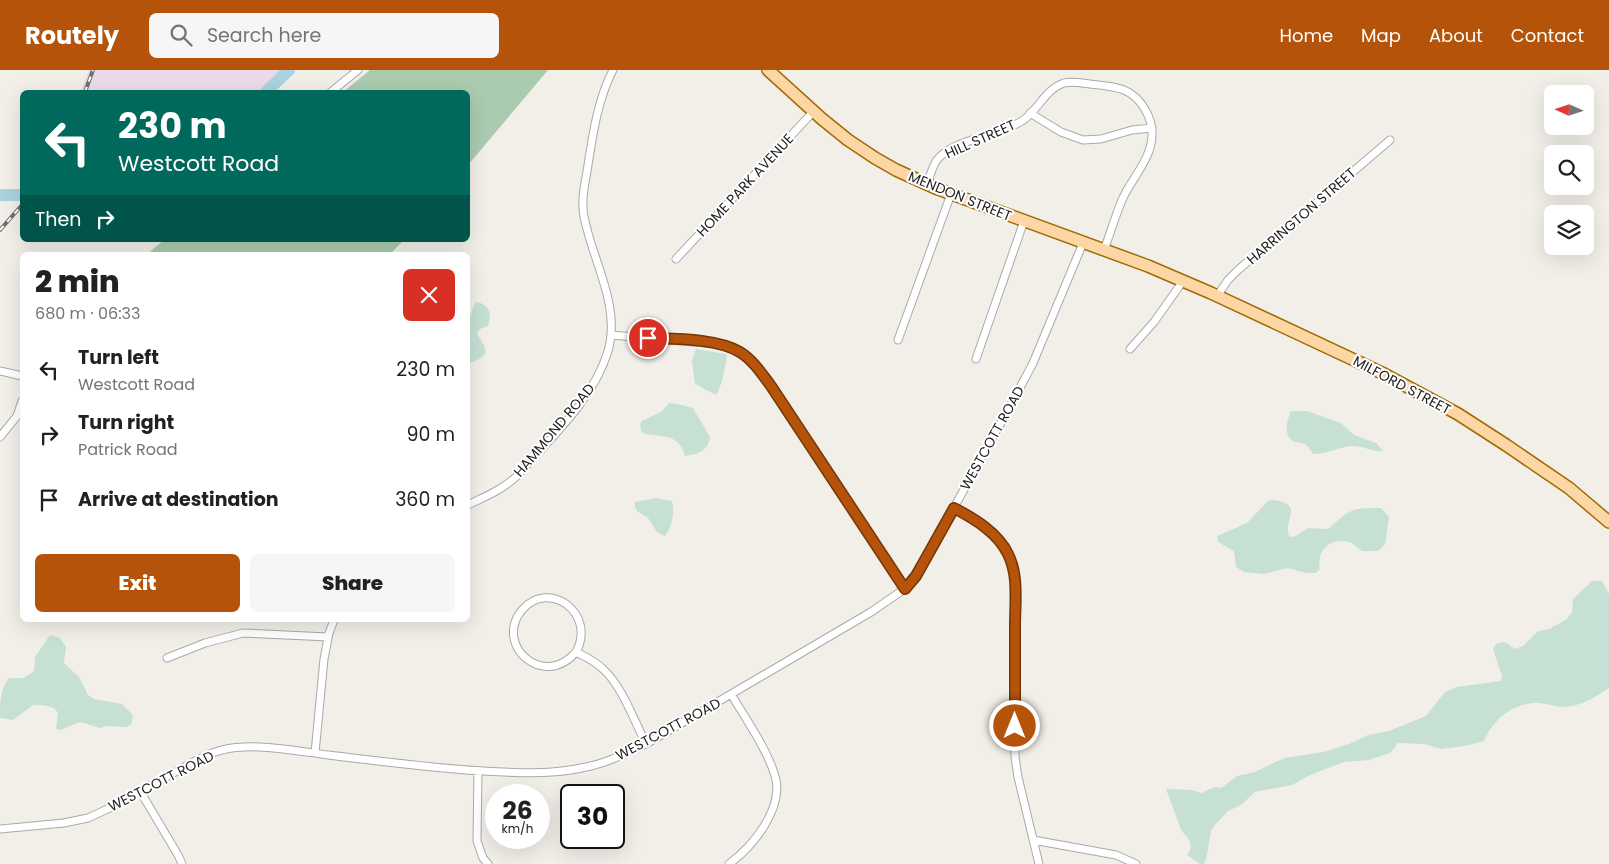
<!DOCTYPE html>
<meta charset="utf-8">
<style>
:root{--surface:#fff;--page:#f6f6f6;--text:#202124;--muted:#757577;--accent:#b45309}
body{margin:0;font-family:Poppins,sans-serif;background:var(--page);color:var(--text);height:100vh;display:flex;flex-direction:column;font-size:19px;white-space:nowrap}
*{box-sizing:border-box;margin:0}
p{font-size:16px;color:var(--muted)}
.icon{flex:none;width:28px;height:28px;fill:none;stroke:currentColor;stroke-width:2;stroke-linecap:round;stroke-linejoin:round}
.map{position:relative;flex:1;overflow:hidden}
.side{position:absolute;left:20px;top:182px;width:450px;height:370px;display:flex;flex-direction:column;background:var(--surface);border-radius:8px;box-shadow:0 5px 20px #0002}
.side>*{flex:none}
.guide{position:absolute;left:20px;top:20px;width:450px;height:152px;border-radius:8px;box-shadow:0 5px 20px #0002;background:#00695c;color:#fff;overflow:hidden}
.needle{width:32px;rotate:273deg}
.buttons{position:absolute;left:1544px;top:15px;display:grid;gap:10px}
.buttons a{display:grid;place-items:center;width:50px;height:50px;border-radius:8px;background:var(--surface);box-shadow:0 5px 20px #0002;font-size:25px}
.speed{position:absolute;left:485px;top:714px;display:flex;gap:10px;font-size:25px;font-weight:700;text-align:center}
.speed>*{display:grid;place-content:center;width:65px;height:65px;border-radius:50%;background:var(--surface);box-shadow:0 5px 20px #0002;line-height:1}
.speed small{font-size:12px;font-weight:400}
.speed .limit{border:2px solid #111;border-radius:8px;background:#fff;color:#111}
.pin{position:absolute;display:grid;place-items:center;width:42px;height:42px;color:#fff;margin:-21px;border:2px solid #fff;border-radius:50%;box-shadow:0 1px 5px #0007}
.me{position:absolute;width:55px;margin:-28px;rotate:0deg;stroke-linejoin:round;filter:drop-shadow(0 0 4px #0008)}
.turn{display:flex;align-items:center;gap:18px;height:105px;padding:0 15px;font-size:22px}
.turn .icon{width:65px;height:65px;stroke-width:2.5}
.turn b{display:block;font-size:35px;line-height:42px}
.then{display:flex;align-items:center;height:48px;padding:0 15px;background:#0003;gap:10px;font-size:19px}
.round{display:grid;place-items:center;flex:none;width:52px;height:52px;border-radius:8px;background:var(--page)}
.overview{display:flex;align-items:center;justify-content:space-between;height:85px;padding:0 15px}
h1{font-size:30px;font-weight:800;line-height:38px}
.primary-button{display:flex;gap:10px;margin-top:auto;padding:10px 15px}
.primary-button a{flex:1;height:58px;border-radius:8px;background:var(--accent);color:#fff;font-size:20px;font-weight:800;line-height:58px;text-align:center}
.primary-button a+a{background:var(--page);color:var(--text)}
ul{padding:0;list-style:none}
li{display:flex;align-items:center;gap:15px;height:65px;padding:0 15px}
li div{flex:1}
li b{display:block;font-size:19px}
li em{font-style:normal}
header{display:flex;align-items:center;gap:30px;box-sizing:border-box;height:70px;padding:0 25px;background:var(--accent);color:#fff}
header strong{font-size:24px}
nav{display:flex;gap:28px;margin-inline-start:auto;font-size:18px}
.search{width:350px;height:45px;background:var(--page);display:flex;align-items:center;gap:12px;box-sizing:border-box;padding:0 18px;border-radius:8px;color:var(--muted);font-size:19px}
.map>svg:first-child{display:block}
.industrial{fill:#ebdbe8}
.wetland{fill:#c6e0d4}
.cemetery{fill:#aacbaf}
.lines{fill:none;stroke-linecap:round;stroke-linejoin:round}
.river{stroke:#aad3df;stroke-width:12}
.minor-casing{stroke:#a9a9a9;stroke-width:9}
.primary-casing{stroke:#a06b00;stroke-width:14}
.minor{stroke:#fff;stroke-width:7}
.primary{stroke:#fcd6a4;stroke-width:11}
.rail-casing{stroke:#707070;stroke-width:4}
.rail{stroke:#fff;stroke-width:2;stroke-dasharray:5.5;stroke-linecap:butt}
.route-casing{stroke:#753606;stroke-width:12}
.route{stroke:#b45309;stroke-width:9}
.labels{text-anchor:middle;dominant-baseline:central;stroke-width:4;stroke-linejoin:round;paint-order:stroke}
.street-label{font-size:14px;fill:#222;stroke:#fff}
</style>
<header>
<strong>Routely</strong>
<div class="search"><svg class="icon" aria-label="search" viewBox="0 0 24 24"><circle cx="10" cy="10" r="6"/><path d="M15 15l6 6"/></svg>Search here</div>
<nav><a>Home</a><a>Map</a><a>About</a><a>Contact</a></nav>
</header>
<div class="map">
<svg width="1609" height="794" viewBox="0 0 1609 794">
<rect width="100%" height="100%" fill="#f2efe9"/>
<!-- industrial -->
<path class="industrial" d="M89,0H281L258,22H80Z"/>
<!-- wetland -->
<path class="wetland" d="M476,232C490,234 492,244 488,256L480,259L477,264C488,281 491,285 470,293C463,280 468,244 476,232Z
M696,279L726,284L727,286C725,297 722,317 716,325L695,314L692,291Z
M669,333L678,334L693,338L710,367C708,381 698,384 685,386C679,362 661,368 642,363L640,355L642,351L661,342Z
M1291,341H1307L1341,353L1354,365L1376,373L1383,381C1372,382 1364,376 1352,376C1338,377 1327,384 1313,384C1310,380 1308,376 1305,374C1301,372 1296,373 1293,371C1282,364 1288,349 1291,341Z
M656,428L672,431C675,442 672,457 665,466L657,462L648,448L637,441L635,437V432Z
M1274,430C1305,435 1283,449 1289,466L1294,467L1308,458L1328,459C1351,439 1350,438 1381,438L1389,447L1385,474L1378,481H1362C1358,478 1353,473 1349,472C1330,467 1316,481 1320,499L1316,503H1306L1287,498L1264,504L1244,502L1236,497L1234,481L1218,472L1217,466L1247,453L1268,431Z
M1592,511H1602L1609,524V618C1595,627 1580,637 1563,637C1555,637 1546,633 1537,633C1513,633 1493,649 1484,671L1465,676L1441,679L1424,674L1398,673L1390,683L1369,690L1344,692L1310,705L1292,715L1255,722L1241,735L1228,741L1214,756L1211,761L1207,785L1204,794H1200L1187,785L1191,778L1190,771L1181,760L1166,719L1192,720L1201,723L1215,717L1221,718L1237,706L1255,702L1284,688L1324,682L1349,674L1368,665L1389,661L1426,646L1445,622L1457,617L1501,611L1502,606L1493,579L1496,574C1504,570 1508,573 1514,579L1523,576L1538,561L1549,559L1567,549L1572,542L1573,529Z
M50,565L60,568L66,577L64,593L79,607L88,625L94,629L122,634L133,645L131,655L126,657L106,656L100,658L80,652L60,660L56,659L58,643C53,634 43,636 33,635L13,650L0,648C0,632 0,619 9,608H24L34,601L35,587Z"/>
<!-- cemetery -->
<path class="cemetery" d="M370,0H548L468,95V22H343Z
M164,170H404L389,185H146Z"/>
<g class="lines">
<!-- river -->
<path class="river" d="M266,22L289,0
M0,125H22"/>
<defs>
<path id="minor" d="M331,22L358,0
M1030,43L1061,62L1083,70L1101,69L1132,60L1152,58
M927,114C930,106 932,97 937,90C952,70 1000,65 1022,51C1038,41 1045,19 1064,13C1072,11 1082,13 1090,14C1101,15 1114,16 1124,20C1141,27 1153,48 1152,66C1151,90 1131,109 1122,130C1115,147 1110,164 1104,180
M676,189L813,42
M1217,226L1228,210L1238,200L1390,70
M611,265L717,274C744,281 755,295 771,316L905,519
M898,270L951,124
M1130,279L1154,252L1183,211
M976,289L1024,151
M0,301L22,306
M0,367L17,346L22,331
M468,435C486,426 502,420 517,406C550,368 593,331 608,281C620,239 597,199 587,159C585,152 583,144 583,137C582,123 586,109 588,95C593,63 598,29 613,0
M954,438C983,453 1005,469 1014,502L1015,687L1018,707L1039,794
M576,582C597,544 549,508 522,540C493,575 544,620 576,582C586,587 595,591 603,599C622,616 634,650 646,674
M167,588L205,573L243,563L328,567
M315,683L324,589L329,563L334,550
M478,701L477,771L483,788L488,794
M140,721L178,785L182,794
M0,759L64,753L88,748L114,736L197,690C205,686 213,682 222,680C254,672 296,681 328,685C380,691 431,698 483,701C517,703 552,705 586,697C607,693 626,683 646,674L871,542L906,518L930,481L1014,329L1033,293L1083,173
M1033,770L1116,785L1136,794
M729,794C752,777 782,741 776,710C770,683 745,648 731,624"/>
<path id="primary" d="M768,0L822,49L848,70L875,88L896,100L938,119L1148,196L1211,223L1382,303L1458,344L1506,375L1569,418L1609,452"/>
</defs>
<!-- minor casing -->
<use href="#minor" class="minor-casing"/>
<!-- primary casing -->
<use href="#primary" class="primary-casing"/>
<!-- minor -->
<use href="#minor" class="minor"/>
<!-- primary -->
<use href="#primary" class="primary"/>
<defs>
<path id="rail" d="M85,22L93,0
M0,160L22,135"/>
</defs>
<!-- rail casing -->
<use href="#rail" class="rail-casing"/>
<!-- rail -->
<use href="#rail" class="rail"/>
</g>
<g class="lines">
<defs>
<path id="route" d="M648,268C675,269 716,268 740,282C753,290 762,304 771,316L905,519L916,506L954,438C975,449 998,463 1008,484C1019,506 1015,533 1015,556C1015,589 1015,623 1015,656"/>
</defs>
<!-- route casing -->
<use href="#route" class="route-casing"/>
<!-- route -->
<use href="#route" class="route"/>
</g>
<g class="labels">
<!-- street labels -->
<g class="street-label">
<text transform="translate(980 69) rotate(-24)">HILL STREET</text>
<text transform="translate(745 115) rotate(-47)">HOME PARK AVENUE</text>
<text transform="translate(960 126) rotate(22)">MENDON STREET</text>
<text transform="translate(1301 146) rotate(-41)">HARRINGTON STREET</text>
<text transform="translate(1402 315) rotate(28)">MILFORD STREET</text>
<text transform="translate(554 360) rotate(-50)">HAMMOND ROAD</text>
<text transform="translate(992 368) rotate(-61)">WESTCOTT ROAD</text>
<text transform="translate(668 659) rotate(-28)">WESTCOTT ROAD</text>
<text transform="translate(161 711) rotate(-27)">WESTCOTT ROAD</text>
</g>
</g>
</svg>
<div class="buttons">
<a><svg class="needle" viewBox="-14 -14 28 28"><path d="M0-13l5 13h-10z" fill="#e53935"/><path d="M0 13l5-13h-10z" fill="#757577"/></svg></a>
<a><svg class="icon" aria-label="search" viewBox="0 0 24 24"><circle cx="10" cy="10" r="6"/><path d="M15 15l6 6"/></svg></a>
<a><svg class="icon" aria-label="layers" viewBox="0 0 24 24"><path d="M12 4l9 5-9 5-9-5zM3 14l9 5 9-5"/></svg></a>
</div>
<div class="speed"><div>26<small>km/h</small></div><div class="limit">30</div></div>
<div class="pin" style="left:648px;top:268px;background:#d93025"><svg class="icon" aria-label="arrive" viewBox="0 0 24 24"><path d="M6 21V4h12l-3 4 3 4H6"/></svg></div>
<svg class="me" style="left:1015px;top:656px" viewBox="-20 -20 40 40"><circle r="17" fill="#b45309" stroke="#fff" stroke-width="3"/><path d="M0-11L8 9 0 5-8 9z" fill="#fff"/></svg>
<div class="guide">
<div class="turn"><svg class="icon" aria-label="left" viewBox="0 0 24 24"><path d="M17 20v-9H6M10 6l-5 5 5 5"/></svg><div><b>230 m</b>Westcott Road</div></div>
<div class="then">Then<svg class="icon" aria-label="right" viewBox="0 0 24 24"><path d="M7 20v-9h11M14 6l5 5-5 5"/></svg></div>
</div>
<section class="side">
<div class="overview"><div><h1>2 min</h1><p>680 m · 06:33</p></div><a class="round" style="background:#d93025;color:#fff"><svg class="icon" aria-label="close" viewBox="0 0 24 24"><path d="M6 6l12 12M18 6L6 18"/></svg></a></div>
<ul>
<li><svg class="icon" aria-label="left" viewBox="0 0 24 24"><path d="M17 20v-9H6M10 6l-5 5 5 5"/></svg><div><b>Turn left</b><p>Westcott Road</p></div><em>230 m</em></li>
<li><svg class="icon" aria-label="right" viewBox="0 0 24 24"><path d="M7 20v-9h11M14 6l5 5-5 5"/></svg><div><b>Turn right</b><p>Patrick Road</p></div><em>90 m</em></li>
<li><svg class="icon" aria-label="arrive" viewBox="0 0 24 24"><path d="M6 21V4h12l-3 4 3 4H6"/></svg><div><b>Arrive at destination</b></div><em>360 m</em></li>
</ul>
<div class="primary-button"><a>Exit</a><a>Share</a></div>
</section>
</div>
